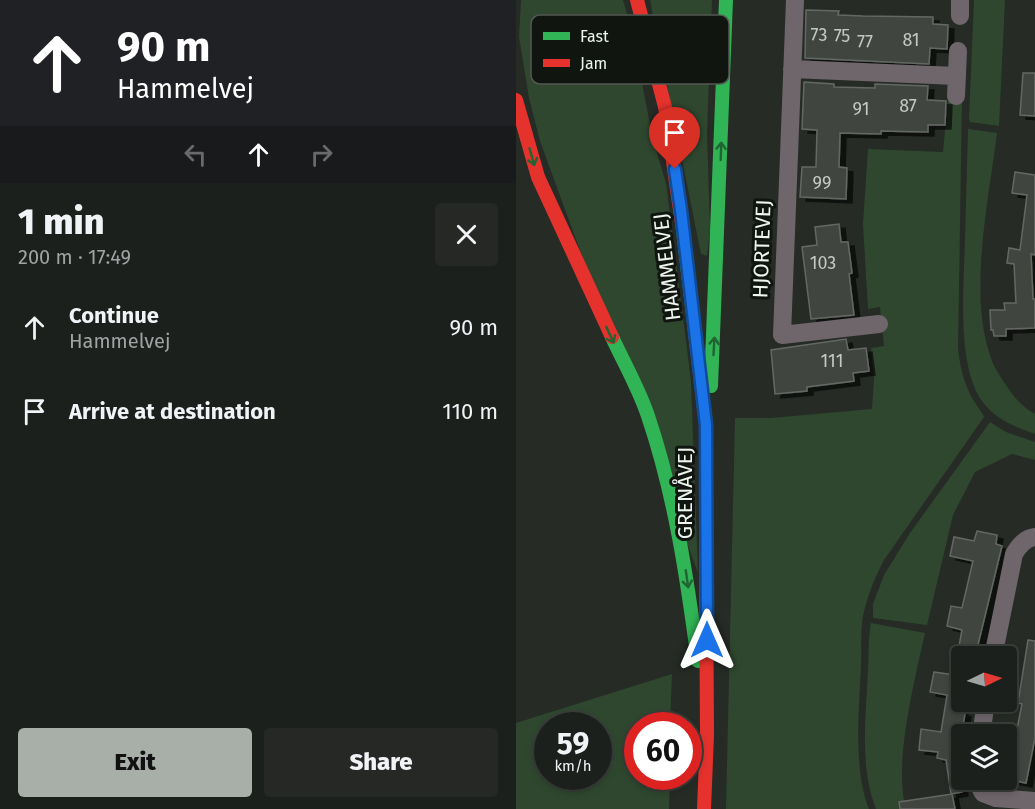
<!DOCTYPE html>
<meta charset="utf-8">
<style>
:root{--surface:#1c201c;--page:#252825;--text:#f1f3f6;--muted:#a0a3a3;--line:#3a3e3b;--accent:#a8aea8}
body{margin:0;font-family:"Fira Sans",sans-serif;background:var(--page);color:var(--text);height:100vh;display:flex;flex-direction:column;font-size:22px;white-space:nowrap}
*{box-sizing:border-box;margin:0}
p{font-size:20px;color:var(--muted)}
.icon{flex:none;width:33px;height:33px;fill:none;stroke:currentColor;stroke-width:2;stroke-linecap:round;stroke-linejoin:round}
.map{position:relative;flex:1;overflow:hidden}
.panel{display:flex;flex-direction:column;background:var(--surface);width:516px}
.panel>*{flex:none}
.guide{background:#202124;color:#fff;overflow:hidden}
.needle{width:39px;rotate:85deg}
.tools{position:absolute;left:435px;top:646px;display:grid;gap:12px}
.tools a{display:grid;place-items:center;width:66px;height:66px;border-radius:6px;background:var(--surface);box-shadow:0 3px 9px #0003,0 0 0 2px var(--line);font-size:30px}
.speed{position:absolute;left:18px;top:712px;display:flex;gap:12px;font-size:30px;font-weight:700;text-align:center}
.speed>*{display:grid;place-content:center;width:78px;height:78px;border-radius:50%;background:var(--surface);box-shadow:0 3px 9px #0003,0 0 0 2px var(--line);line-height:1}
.speed small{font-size:15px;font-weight:400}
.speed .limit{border:9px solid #d22;background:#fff;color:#111}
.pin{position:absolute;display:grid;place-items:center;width:51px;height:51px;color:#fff;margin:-62px -26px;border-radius:50% 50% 50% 0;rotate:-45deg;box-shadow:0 0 6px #0007}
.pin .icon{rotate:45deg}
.me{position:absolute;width:66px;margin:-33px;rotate:0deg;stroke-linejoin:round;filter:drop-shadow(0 0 4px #0008)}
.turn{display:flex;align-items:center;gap:21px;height:126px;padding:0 18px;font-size:27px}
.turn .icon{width:78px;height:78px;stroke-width:2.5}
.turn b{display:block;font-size:42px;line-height:51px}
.lanes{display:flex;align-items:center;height:57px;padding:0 18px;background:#0003;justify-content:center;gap:30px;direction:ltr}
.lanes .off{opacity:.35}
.round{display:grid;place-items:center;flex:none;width:63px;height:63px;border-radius:6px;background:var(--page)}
.head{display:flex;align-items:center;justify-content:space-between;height:102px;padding:0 18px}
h1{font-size:36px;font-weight:800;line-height:45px}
.action{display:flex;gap:12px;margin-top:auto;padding:12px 18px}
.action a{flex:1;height:69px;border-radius:6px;background:var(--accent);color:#111;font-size:24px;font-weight:800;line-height:69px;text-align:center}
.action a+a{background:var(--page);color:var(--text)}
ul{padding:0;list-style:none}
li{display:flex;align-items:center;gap:18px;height:84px;padding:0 18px}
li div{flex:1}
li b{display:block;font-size:22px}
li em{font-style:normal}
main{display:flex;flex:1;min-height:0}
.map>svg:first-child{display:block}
.green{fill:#2f472f;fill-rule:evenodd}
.building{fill:#414540;stroke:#646864;stroke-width:1.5;filter:url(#shadow)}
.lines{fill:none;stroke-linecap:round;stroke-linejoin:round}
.street{stroke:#6e666b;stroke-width:18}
.fast{stroke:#30b455;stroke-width:14}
.jam{stroke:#e5322d;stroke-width:14}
.oneway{stroke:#206432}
.route-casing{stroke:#114b97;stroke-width:15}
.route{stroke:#1a73e8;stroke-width:10}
.labels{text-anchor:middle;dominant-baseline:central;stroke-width:6;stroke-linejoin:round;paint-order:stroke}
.number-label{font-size:18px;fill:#c3c9c2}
.street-label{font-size:21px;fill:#eef5ee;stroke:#101510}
.key{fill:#101510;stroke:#535853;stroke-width:1.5}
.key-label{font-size:16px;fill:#eef5ee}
</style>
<main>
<section class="panel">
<div class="guide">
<div class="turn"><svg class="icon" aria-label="ahead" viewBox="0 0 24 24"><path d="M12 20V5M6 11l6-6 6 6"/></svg><div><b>90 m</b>Hammelvej</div></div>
<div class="lanes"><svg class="icon off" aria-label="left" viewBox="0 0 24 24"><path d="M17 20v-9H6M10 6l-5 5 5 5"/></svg><svg class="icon" aria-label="ahead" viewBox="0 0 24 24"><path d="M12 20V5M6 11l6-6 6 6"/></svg><svg class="icon off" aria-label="right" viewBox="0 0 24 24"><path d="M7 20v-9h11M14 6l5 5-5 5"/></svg></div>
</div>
<div class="head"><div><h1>1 min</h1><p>200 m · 17:49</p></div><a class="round"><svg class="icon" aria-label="close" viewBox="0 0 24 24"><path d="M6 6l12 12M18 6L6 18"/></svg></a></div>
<ul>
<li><svg class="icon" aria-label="ahead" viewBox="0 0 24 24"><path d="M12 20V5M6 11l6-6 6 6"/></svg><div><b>Continue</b><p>Hammelvej</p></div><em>90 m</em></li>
<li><svg class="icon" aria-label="arrive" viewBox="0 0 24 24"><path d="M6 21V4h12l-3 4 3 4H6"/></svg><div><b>Arrive at destination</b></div><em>110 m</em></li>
</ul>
<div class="action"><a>Exit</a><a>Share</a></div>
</section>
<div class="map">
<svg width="519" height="809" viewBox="0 0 519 809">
<defs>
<filter id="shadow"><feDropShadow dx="6" dy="4" stdDeviation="0" flood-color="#0009"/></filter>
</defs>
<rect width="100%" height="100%" fill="#262b26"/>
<!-- green -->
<path class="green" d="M5,0H107L116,31L137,140L150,183L175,381L182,573L24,141L13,98L3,37Z
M134,0H196L191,133L194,229L191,256L185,254Z
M458,0H489L483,126L454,122L453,119Z
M432,99L446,100L442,348C444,366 447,380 455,396C459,404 465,410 468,417L368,560C359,577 351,597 347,616C344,632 346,651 345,667C343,709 337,770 353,809H210L219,418H255L356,409L358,378L355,348L368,346L364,307L352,309L347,224L352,149L427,152Z
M452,129L481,133C473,198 453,289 473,352C476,364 483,375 490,385C497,396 507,408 519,414V434C499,427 479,419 466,401C440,365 448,283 449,239C450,202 451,165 452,129Z
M474,422L490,432L519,442V460L496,454L459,472L437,515L411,625L357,618V604L368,575L394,533Z
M355,623L409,633C399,679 377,764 390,809H360C343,766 350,715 352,670C353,655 352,638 355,623Z
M156,674L154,726H122V777H154L153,809H0V723ZM32,726H82V777H32Z"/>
<!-- building -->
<path class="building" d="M290,10L323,11L322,15L347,16L417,17V24L432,25L431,49L414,48L413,64L289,58Z
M507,73H519V116L504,115Z
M288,82L318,84V87L359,88V84L412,86L411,100L430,101L429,125H412V132L365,131V134L324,133L323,167L331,168L330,199L284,197L286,167H300L301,130L286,129Z
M499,172L519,175V255L515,254L517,299H519V328L490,329V336H478L477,330H475L474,310H489L488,303H500L498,264L491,263L493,248L504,250L511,195L496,193Z
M323,224L325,242H332L336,273L333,274L338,315L295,319L286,247L301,245L299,227Z
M330,339L332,350L350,348L353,371L337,373L338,381L291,387V391L259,394L255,350Z
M461,531L481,535L480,544L486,546L459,657H441L446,630L431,626L435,606L446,608L457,561L434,556L438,537L458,541Z
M512,640L519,641V738L510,783L491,779L506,704L502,703Z
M418,672L446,676V713H449L442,762L446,792L435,794L430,760L421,758L422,752L403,750L405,729L425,732L431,695L414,692Z
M436,794L439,809H384L383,802Z"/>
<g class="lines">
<!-- street -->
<path class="street" d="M279,0L266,335L363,324
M444,16V0
M276,69L441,76
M440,96L442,51
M477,657L498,554C503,546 509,538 519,537
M465,735L470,702
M460,780L467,793L480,798L519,801"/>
<!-- fast -->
<path class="fast" d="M167,230L190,425
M96,337C108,363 123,389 132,416C159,496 171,578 182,661
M195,386L210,0
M190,425V563"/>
<!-- jam -->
<path class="jam" d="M121,0L149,107L167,230
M0,100L22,177L96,337
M188,809L191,735L190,563"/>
</g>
<!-- one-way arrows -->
<defs><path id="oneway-shaft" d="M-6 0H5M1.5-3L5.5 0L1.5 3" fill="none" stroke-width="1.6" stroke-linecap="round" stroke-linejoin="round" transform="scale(1.5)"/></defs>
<g class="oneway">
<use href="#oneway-shaft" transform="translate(205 151) rotate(-88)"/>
<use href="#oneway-shaft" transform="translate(16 157) rotate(74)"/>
<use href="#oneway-shaft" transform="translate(94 335) rotate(65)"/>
<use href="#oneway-shaft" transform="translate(198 346) rotate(-87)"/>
<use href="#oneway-shaft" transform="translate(171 579) rotate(82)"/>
</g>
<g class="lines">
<defs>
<path id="route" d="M159,169L165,210L190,425L191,640"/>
</defs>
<!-- route casing -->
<use href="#route" class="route-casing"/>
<!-- route -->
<use href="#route" class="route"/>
</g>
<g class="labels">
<!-- number labels -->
<g class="number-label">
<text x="303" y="35">73</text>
<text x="326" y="36">75</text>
<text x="395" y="40">81</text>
<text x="349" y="42">77</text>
<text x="392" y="106">87</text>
<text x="345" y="109">91</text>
<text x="306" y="183">99</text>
<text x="307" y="263">103</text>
<text x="316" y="361">111</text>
</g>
<!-- street labels -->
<g class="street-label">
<text transform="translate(246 249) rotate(-88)">HJORTEVEJ</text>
<text transform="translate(151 267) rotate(-97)">HAMMELVEJ</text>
<text transform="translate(169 493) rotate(-90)">GRENÅVEJ</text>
</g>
</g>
<!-- legend -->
<rect x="15" y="15" width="198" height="69" rx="9" class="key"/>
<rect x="27" y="32" width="27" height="8" fill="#30b455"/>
<rect x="27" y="59" width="27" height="8" fill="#e5322d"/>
<g class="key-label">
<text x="64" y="42">Fast</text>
<text x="64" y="69">Jam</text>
</g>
</svg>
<div class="tools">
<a><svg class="needle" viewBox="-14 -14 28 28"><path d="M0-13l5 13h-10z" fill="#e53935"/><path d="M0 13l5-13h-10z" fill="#a0a3a3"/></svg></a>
<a><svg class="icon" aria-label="layers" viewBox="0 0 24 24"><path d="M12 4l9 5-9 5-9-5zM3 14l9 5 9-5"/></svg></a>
</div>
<div class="speed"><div>59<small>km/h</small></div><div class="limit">60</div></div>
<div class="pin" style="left:159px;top:169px;background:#d93025"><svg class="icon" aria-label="arrive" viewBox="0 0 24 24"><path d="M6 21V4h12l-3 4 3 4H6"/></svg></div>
<svg class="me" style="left:191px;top:640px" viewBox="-20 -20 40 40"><path d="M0-17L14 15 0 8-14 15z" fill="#1a73e8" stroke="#fff" stroke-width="4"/></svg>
</div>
</main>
